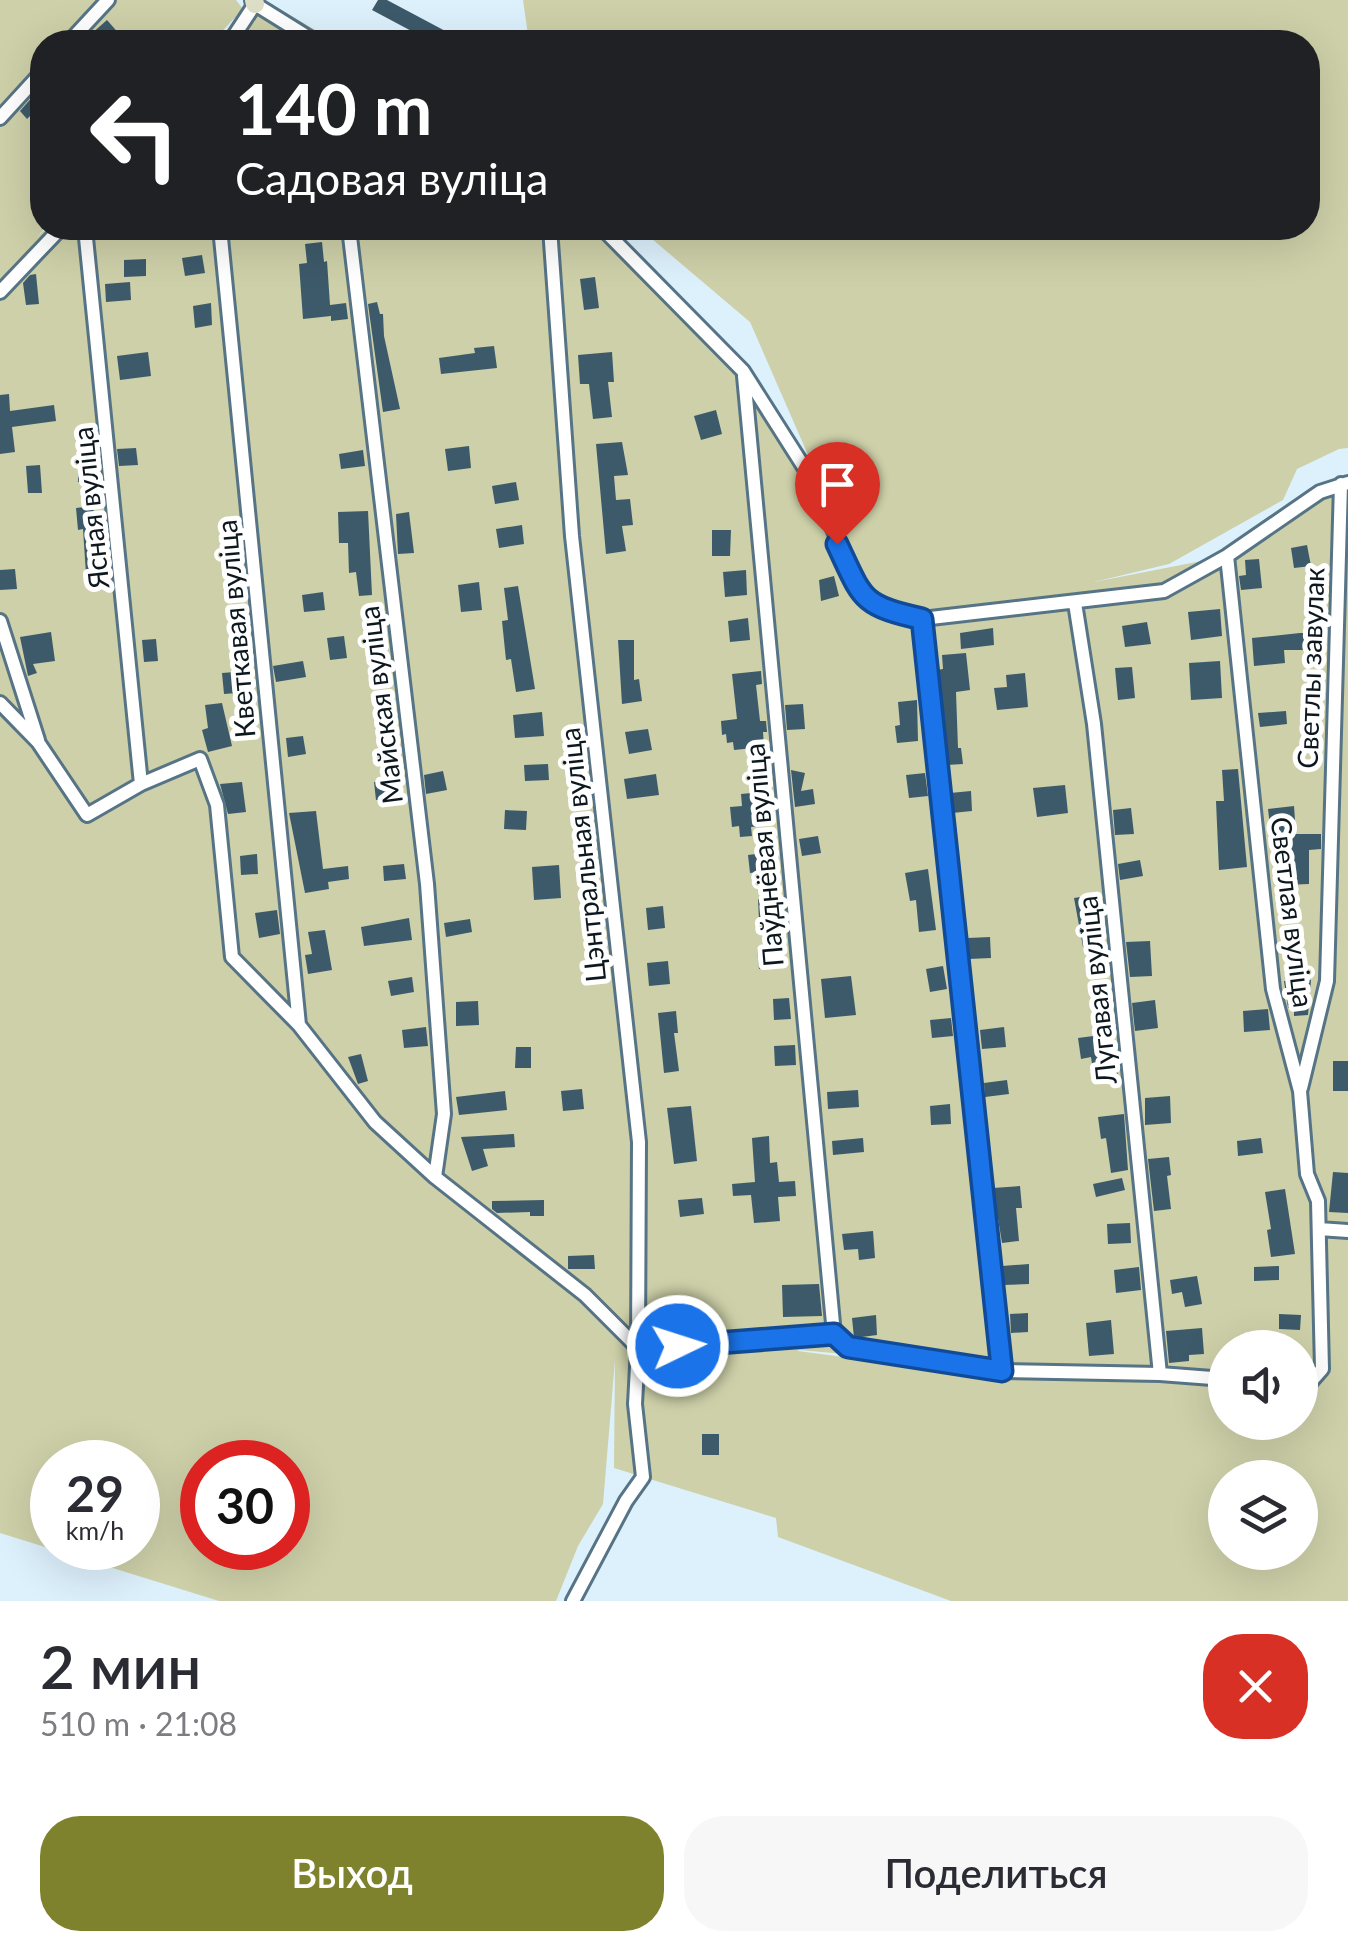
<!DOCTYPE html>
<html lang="ru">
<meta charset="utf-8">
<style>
:root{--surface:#fff;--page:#f7f7f7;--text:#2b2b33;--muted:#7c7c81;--accent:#7f822d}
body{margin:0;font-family:Lato,sans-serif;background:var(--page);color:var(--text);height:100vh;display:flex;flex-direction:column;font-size:38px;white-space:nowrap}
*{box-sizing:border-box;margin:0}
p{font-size:32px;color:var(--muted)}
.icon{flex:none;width:55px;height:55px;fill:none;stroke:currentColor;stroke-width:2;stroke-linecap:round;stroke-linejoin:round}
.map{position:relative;height:1601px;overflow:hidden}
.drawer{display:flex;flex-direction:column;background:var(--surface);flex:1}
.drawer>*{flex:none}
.hud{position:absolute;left:30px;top:30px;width:1290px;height:210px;border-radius:40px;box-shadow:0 10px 40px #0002;background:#202124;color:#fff;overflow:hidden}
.tools{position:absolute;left:1208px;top:1330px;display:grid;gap:20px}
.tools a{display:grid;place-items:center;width:110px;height:110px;border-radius:50%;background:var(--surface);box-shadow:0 10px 40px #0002;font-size:50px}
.speed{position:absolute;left:30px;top:1440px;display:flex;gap:20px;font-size:50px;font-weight:700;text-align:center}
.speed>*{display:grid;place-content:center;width:130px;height:130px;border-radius:50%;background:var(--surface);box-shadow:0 10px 40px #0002;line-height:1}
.speed small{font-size:25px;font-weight:400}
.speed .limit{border:15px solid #d22;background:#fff;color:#111}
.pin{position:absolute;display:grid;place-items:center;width:85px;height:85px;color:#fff;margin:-102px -42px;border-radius:50% 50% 50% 0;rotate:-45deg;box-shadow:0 0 10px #0007}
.pin .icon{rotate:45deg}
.me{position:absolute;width:110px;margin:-55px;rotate:86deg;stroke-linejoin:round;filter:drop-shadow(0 0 8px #0008)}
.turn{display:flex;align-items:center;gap:35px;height:210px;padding:0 40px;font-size:45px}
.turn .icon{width:130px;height:130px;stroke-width:2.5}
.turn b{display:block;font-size:70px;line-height:85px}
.round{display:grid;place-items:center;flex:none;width:105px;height:105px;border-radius:40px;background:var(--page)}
.summary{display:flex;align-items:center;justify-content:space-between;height:170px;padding:0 40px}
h1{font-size:60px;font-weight:600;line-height:75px}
.cta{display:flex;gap:20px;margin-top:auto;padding:20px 40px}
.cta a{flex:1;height:115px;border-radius:40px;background:var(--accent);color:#fff;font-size:40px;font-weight:600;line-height:115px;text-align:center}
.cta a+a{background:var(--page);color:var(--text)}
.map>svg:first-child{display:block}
.green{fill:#cdd0a8;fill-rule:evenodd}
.building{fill:#3d5a6a}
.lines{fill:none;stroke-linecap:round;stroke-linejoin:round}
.street-casing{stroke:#567485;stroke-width:18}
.secondary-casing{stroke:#567485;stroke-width:22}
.street{stroke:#fff;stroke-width:12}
.secondary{stroke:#dddec7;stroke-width:18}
.route-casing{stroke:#114b97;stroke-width:25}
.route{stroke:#1a73e8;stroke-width:18}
.labels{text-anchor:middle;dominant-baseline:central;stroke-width:10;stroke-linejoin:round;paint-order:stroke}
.street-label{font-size:28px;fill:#0c181e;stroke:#fff}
</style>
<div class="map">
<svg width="1348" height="1601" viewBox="0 0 1348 1601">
<rect width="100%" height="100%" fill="#ddf1fd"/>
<!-- green -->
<path class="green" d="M0,0H236L243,9L212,42H42L45,228L37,237L47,228H609L745,362L813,474L860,574L750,322L639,228H1308V42H529L523,0H1348V448L1339,449L1297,469L1283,500L1169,564L1094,582L1227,556L1320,496L1348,489V1601H951L778,1537L776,1518L614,1468L615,1360L603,1504L578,1546L556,1601H219L0,1533ZM1225,1348H1300V1422H1225ZM798,1351L799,1350L1179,1383L1003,1378ZM52,1462H138V1548H52ZM202,1462H288V1548H202ZM1225,1478H1300V1552H1225Z
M256,0H264L336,42H217Z"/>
<!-- building -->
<path class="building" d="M378,0H387L466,42H432L372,10Z
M107,20L121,36L113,42H82Z
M42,86V104L27,119L20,111Z
M322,242L324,262L327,261L330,305L346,303L348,319L331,321V316L303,319L299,264L307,263L305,244Z
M202,255L205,273L185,276L182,258Z
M146,259V276L124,277V260Z
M36,274L39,304L26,305L23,283L30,275Z
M595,277L599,308L584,310L580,279Z
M130,282L131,300L106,302L105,284Z
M377,302L380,314H383L384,336L400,409L383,412L368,304Z
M211,303L212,325L195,328L193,306Z
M494,346L497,368L441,374L439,358L475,353L474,348Z
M148,352L151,376L120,380L117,356Z
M612,352L614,382H608L612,417L593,419L589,384H580L578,355Z
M9,394L10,411L54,405L56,421L12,427L15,452L0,454V395Z
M716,410L722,434L701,440L694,416Z
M95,428L101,484L78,482L79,459H83L80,430Z
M622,442L628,475L614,476L616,500L630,499L633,525L622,526L626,551L606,554L596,444Z
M469,446L471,468L448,471L445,449Z
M136,448L138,465L119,466L117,449Z
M363,450L365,466L341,469L339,454Z
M40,465L42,493H28L26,466Z
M516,482L519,500L495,504L492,486Z
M93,506L102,572L86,574L83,529L78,530L76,508Z
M368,511L372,595L359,596L356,572L349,573L348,543H339L338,512Z
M409,512L414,553L398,554L396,514Z
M522,525L524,544L499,548L496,529Z
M712,530H731L730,556H712Z
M1307,545L1311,566L1294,568L1291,548Z
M1259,559L1262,588L1241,590L1239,576L1246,575L1245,560Z
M15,569L17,589L0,590V570Z
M746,570L747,595L725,597L723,572Z
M834,576L839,596L821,601L819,580Z
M479,582L482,610L461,612L458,585Z
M518,586L535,689L516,692L511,659L506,660L502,621L508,620L504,588Z
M323,592L325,610L304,612L302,595Z
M1220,609L1222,636L1191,640L1188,612Z
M748,618L750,640L730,642L728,621Z
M1147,622L1151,644L1125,647L1122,626Z
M993,628L994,645L961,649L960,633Z
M51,632L55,661L33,664L37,673L28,676L20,637Z
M1300,633H1315L1314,650H1284L1285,663L1254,666L1252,638Z
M344,636L347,658L330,660L327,638Z
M156,639L158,661L144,662L142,640Z
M618,640H634V680L639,679L642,701L622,704Z
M966,653L970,690L956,692L958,748H961L963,764L947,765L937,670L943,669L942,655Z
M303,661L306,677L276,682L273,666Z
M1220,661L1222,698L1191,700L1189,663Z
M1132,667L1135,698L1118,700L1115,668Z
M248,671L250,692L224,694L222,673Z
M761,671L762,684L756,685L760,721H766L767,732H763L764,747L734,750L733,742L727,743L726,734L722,735L721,721L737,719L732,674Z
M1025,673L1028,707L997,710L994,688L1007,687L1006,675Z
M917,700L918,741L897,743L895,726L900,725L898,702Z
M222,703L232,746L208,752L202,730L208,728L205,705Z
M803,704L805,729L787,730L785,705Z
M1286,711L1287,724L1260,727L1258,713Z
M542,712L544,736L515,738L513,715Z
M648,729L652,750L629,754L625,732Z
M303,736L306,754L288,757L286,738Z
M548,764L549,780L525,781L524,765Z
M1238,769L1247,867L1219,870L1216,801H1224L1222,770Z
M791,770L805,773L801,791L813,789L815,804L795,807Z
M443,771L447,790L426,794L424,775Z
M925,773L928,796L909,798L906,775Z
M656,774L659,795L627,799L624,779Z
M393,779L395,798L376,800L374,782Z
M242,782L246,812L228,814L220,784Z
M1065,785L1068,813L1037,817L1033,788Z
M773,791L774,806L761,807L763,826L751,827L752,836L740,837L739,826L732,827L730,807L742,806L741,794Z
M971,791L972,811L952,813L950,793Z
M1294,806L1296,834H1321V849L1309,850V884L1285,885V844L1279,845L1278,834H1271L1268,809Z
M1131,808L1134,834L1115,835L1113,810Z
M505,810L527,811L526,830L504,829Z
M316,811L323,869L348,866L349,879L328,882L329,889L305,893L289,813Z
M818,836L821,853L802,856L799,839Z
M771,852L773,870L750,873L748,855Z
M257,854L258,874L241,875L240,856Z
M1140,860L1143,876L1120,880L1118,864Z
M404,864L406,879L384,881L383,866Z
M559,865L561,898L534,900L532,867Z
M928,869L936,930L919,932L916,900L910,901L905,873Z
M1094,895L1101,944L1083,947L1074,898Z
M777,898L778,919L759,920L758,899Z
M663,906L665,928L648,930L646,908Z
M277,910L280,934L259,938L255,913Z
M409,918L412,940L364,946L361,927Z
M470,919L472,932L446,937L444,923Z
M325,930L332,970L308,974L305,955L312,954L308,932Z
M990,937L991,958L969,959L968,938Z
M1150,941L1152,976L1130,977L1126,942Z
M782,947L783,967L759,969L757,949Z
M668,961L670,984L649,986L647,963Z
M943,966L947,989L930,992L926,969Z
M851,976L856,1015L825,1018L821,979Z
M412,977L414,992L391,996L388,981Z
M1311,980L1308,1015L1294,1016V1008H1288L1284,981Z
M789,998L791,1019L774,1020L773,999Z
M1155,1000L1158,1028L1135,1031L1132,1003Z
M478,1001L479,1025L456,1026V1002Z
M1268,1009L1270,1030L1244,1032L1243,1011Z
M676,1011L678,1033H674L679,1071L664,1073L658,1013Z
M951,1018L953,1036L932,1038L930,1020Z
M426,1027L428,1046L404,1048L402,1030Z
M1004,1027L1006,1047L982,1049L980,1030Z
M1101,1035L1105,1070L1117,1068L1119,1080L1095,1084L1091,1057L1081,1059L1078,1038Z
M795,1045L796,1065L775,1066L774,1046Z
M516,1047H531V1068H515Z
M361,1054L368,1081L358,1084L348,1057Z
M1333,1061H1348V1091H1333Z
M1007,1080L1009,1094L985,1097L984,1083Z
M582,1089L584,1109L563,1111L561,1091Z
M858,1090L859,1107L828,1109L827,1092Z
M505,1091L507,1110L459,1115L456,1097Z
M1170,1096L1171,1123L1145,1125V1098Z
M950,1104L951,1124L931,1125L930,1106Z
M691,1106L697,1161L674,1164L667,1108Z
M1124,1114L1128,1170L1111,1173L1106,1138L1101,1139L1098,1117Z
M514,1134L515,1147L483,1149L488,1166L472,1171L461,1137Z
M769,1136L770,1163L777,1162L779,1182L795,1181L796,1196L778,1197L780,1221L754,1223L751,1195L733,1196L732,1184L755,1182L752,1138Z
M863,1138L864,1152L833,1155L832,1141Z
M1261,1138L1263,1153L1238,1156L1237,1141Z
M1169,1157L1171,1175L1167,1176L1171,1209L1154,1211L1148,1159Z
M1333,1172L1348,1173V1213L1329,1212Z
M1122,1178L1125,1190L1096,1197L1093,1184Z
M1020,1186L1022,1208H1016L1019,1241L1002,1243L993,1188Z
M1285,1189L1295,1254L1271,1257L1267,1230L1271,1229L1265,1192Z
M702,1198L704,1214L680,1217L678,1200Z
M544,1200V1216H530V1212L497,1213L492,1209V1201Z
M1130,1223L1131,1243L1108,1244L1107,1224Z
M873,1231L875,1258L859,1260L858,1249L844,1250L842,1234Z
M594,1255L595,1269H568V1256Z
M1029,1264V1284L1003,1285L1002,1266Z
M1279,1266V1280L1254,1281V1267Z
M1139,1267L1141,1290L1116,1293L1114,1270Z
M1197,1276L1202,1304L1185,1307L1182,1292L1172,1294L1170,1280Z
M819,1284L822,1316L783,1317L782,1285Z
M1028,1313V1332L1011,1333L1010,1314Z
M1279,1314L1301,1315L1300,1330L1279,1329Z
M876,1315L877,1335L854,1338L852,1318Z
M1111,1320L1114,1354L1089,1356L1086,1323Z
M1202,1328L1204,1354L1189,1355V1361L1169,1363L1166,1331Z
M702,1434H719V1455H702Z"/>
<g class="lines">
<defs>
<path id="street" d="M69,42L108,0
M230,42L255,4L316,42
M0,118L42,72
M85,228L141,784
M220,228L299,1025
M349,228L427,884L444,1114L435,1177
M550,228L572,536L639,1142L638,1348L635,1404L643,1477L626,1501L573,1601
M602,228L743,371L809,475L863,596L888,611L922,619L1164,591L1227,556L1320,492L1348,483
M0,292L61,228
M744,376L834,1334
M1227,556L1273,989L1300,1091L1307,1174L1318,1201L1322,1369L1307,1386H1300
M1075,603L1094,724L1160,1374
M922,619L1001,1371
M0,621L38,740
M0,703L38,742L87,815L141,784L200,759L217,805L232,957L299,1025L375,1122L435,1177L585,1295L638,1348L834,1334L848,1347L1001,1371L1160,1374L1225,1379
M1301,1088L1327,981L1341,484
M1319,1229L1348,1231"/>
<path id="secondary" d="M254,0L255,4"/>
</defs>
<!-- street casing -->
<use href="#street" class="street-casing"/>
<!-- secondary casing -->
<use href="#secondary" class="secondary-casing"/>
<!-- street -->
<use href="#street" class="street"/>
<!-- secondary -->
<use href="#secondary" class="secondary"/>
</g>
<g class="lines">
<defs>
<path id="route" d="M678,1346L834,1334L848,1347L1002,1371L922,619C860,605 863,599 837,544"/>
</defs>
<!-- route casing -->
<use href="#route" class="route-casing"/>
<!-- route -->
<use href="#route" class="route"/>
</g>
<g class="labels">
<!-- street labels -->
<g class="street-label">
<text transform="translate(90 508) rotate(-96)">Ясная вуліца</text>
<text transform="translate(235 629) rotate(-95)">Кветкавая вуліца</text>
<text transform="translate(1310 668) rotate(-88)">Светлы завулак</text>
<text transform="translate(380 705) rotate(-97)">Майская вуліца</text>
<text transform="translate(582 855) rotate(-96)">Цэнтральная вуліца</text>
<text transform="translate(763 855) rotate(-95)">Паўднёвая вуліца</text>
<text transform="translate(1293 912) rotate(83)">Светлая вуліца</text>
<text transform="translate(1096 990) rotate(-96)">Лугавая вуліца</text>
</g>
</g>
</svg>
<div class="tools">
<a><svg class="icon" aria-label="sound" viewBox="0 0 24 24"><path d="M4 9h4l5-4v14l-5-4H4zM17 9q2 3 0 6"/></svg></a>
<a><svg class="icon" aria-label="layers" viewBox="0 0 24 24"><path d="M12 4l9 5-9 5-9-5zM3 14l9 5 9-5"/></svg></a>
</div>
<div class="speed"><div>29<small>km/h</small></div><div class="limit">30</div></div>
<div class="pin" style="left:837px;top:544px;background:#d93025"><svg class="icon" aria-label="arrive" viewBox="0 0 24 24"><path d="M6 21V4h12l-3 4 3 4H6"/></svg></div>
<svg class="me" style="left:678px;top:1346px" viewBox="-20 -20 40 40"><circle r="17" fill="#1a73e8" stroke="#fff" stroke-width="3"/><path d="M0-11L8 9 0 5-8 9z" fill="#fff"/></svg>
<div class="hud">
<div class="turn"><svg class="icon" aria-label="left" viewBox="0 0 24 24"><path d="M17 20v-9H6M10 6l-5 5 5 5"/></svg><div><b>140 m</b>Садовая вуліца</div></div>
</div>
</div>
<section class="drawer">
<div class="summary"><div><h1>2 мин</h1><p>510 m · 21:08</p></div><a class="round" style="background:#d93025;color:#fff"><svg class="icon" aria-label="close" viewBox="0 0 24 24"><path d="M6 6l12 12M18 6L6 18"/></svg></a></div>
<div class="cta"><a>Выход</a><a>Поделиться</a></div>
</section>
